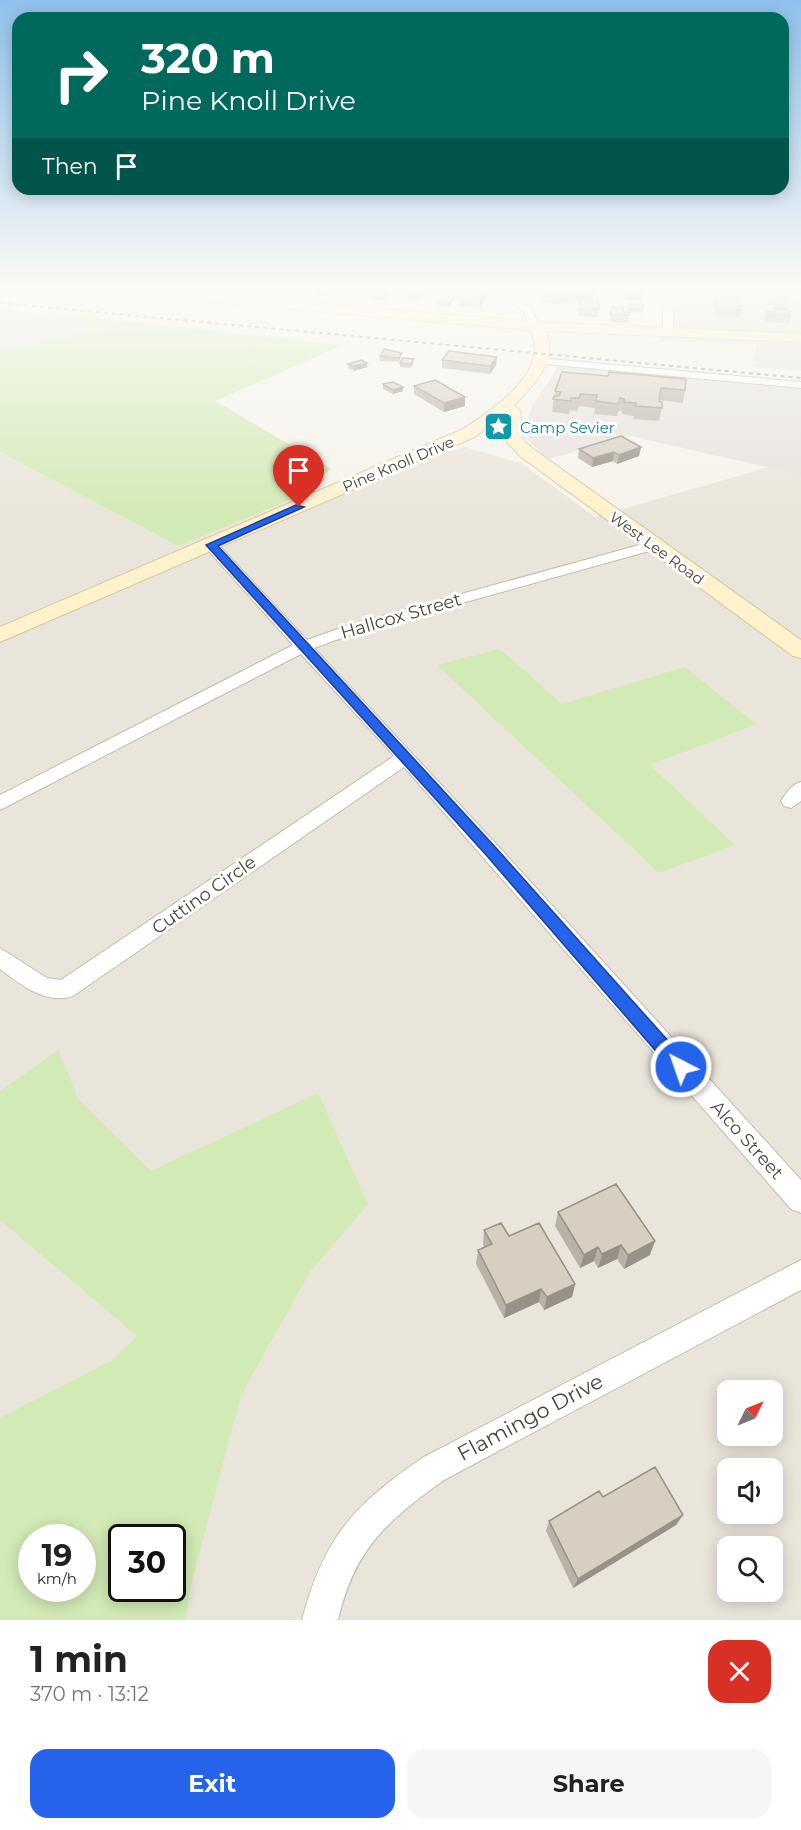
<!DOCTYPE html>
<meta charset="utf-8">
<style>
:root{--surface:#fff;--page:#f6f6f6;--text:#222;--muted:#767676;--accent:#2563eb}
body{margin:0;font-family:Montserrat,sans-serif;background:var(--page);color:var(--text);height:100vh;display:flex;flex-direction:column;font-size:22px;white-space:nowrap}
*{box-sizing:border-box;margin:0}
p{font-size:20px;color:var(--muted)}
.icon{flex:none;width:33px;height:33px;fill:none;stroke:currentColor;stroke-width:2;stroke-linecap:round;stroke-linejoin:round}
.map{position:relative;height:1620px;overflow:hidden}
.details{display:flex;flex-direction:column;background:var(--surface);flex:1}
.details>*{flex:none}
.banner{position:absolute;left:12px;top:12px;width:777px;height:183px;border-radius:18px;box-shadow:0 3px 15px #0003;background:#00695c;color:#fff;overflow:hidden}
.needle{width:39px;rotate:47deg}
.tools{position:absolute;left:717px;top:1380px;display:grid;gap:12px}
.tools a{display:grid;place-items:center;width:66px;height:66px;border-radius:12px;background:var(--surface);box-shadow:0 3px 15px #0003;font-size:30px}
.speed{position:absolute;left:18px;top:1524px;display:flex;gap:12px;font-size:30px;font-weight:700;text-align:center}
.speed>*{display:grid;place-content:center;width:78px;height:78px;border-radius:50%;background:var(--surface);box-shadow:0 3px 15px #0003;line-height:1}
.speed small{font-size:15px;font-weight:400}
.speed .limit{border:3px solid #111;border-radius:9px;background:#fff;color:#111}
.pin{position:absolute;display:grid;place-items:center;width:51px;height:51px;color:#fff;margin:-62px -26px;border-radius:50% 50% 50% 0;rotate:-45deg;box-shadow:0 0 6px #0007}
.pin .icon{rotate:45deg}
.me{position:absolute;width:66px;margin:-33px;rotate:319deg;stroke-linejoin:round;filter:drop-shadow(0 0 4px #0008)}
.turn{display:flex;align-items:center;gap:21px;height:126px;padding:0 30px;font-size:27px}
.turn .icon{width:78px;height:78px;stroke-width:2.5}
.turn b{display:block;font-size:42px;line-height:51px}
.then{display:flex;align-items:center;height:57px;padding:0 30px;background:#0003;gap:12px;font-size:22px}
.round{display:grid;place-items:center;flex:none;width:63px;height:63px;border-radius:18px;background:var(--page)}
.headline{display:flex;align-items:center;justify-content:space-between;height:102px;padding:0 30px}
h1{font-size:36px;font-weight:700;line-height:45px}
.action{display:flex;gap:12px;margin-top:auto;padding:12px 30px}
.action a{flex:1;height:69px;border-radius:18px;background:var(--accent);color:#fff;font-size:24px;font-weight:700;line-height:69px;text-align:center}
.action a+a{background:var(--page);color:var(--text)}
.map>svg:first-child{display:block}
.residential{fill:#eae5da;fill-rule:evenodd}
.industrial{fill:#e6e2dd}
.green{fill:#d2eab5;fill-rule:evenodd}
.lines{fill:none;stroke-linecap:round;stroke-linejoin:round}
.street-casing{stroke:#c2bbae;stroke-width:2}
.secondary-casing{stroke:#d6c79b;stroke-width:2}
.street{fill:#fff;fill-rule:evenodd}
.secondary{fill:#fff3cd;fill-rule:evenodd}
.rail{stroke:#9a9a9a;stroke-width:2;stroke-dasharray:4 4;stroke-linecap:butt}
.wall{fill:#bab2a6}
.shaded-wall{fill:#979187}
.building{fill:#d8cfc1;stroke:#979187;stroke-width:1.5}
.route{fill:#2563eb;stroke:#184099;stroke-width:1.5}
.labels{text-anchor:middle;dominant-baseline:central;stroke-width:6;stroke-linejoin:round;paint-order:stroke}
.far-culture-label{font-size:15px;fill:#0d838f;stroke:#fff;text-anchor:start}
.far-street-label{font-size:15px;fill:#4b4439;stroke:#fff}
.street-label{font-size:18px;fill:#4b4439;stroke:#fff}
.near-street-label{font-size:21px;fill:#4b4439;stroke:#fff}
</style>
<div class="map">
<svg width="801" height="1620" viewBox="0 0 801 1620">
<rect width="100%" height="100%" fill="#f6f3ec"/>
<!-- residential -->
<path class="residential" d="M464,447L521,463L595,517L769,467L801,475V1620H0V452L178,546L300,496ZM728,1390H772V1436H728ZM728,1468H772V1514H728ZM32,1538H82V1588H32ZM122,1538H172V1588H122ZM728,1546H772V1592H728Z"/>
<!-- industrial -->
<path class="industrial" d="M684,290H727L801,302V371L752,367L757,344L660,341Z
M0,310L68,315L104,329L0,351Z
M560,363L801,386V475L631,436L548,459L531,443L524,431L532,407Z"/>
<!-- green -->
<path class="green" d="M68,315L343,345L215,401L331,469L300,496L178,546L0,452V351L103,329Z
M500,649L562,704L685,667L756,724L650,765L735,845L659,873L437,665Z
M58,1050L79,1100L151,1171L318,1093L368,1204L310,1272L241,1395L191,1585L186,1620H0V1418L112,1360L137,1336L0,1220V1091ZM32,1538H82V1588H32ZM122,1538H172V1588H122Z"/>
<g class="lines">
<defs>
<path id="street" d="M499,290H510L531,309L540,326L539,328H531L524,312Z
M667,290H677L673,307V333L668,336L663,333V307Z
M538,358L801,382V388L534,363V359Z
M211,541L216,542L307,640L349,625L650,542H660V548L361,631L314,648L499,847L801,1180V1213L791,1209L404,767L73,996C46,1005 21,985 0,969V948L47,978L61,980L394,756L301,654L0,810V795L293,645L206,548L204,545Z
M801,782V801L791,808L784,806L781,801C786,793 792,784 801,782Z
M801,1260V1290L444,1480C386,1522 355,1548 338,1620H302C324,1537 353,1506 422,1458Z"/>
<path id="secondary" d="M113,290H164L535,322L801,334V342L545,331C560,358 533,387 514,405L520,411L523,440L532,448L801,640V658L793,656L520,456L507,442L504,414L475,437L0,642V627L463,429C492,410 552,371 530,330L119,294Z"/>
</defs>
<!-- street casing -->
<use href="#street" class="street-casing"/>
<!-- secondary casing -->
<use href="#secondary" class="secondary-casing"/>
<!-- street -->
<use href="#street" class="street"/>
<!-- secondary -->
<use href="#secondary" class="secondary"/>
<!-- rail -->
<path class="rail" d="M778,290L801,293
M0,303L801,378"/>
</g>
<!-- wall -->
<path class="wall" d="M465,290H489L488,294L480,308L459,306V298Z
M541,290H594L593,299L584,300L599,309L598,317L578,316L579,301L552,304L540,301Z
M616,290H643L642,301L626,300V294L616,291Z
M769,290L787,300L785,307L767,306Z
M331,292L327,296L315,297V293Z
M388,295L382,301L371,300V296Z
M455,295V299L449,307L438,306V302Z
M407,296H423L416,301L407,299Z
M715,297L741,310L740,317L717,316L713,304Z
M629,304L643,305L642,313L630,312L628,323L610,322L612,307L623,312H628Z
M775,308L791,316L789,323L765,322V319L767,311L774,312Z
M380,356L402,357L399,362L380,361Z
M442,360L496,365L490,374L442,368Z
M400,363H414L411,368L400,367Z
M348,364L367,367L354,371L348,368Z
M562,372L685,390L683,403L659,400L662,408L659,421L633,419L634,416L622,414V411H618L617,416L594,414L595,408L579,406L577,411L570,410L569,414L552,412L555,391Z
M383,384L403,391L393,394L383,389Z
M414,386L465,406L444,412L414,394Z
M641,447L639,456L617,464L613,461L592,467L578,458L579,449Z
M558,1212L650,1255L624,1269L617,1259L598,1268L594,1261L580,1268L555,1226Z
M484,1230L509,1236L575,1284L572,1297L544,1310L539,1302L504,1318L476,1264L478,1250L484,1247L483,1244Z
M603,1497L683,1515L676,1525L573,1588L546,1531L549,1521Z"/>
<!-- shaded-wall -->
<path class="shaded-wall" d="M329,290H331V292L327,296L326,293Z
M487,290H489L488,294L480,308V300Z
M553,290H594L593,299L552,304Z
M388,291V295L382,301V298Z
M423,292V296L416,301V297Z
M455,295V299L449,307V303Z
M497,357L496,365L490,374V366Z
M367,363V367L354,371V366Z
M403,387V391L393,394V390Z
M465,397V406L444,412V403Z
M641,447L639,456L617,464L619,455Z
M614,452L613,461L592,467L593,458Z
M655,1241L650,1255L624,1269L628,1255Z
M621,1245L617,1259L598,1268L602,1254Z
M598,1247L594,1261L580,1268L584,1255Z
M575,1284L572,1297L544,1310L547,1297Z
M541,1289L539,1302L504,1318L506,1305Z
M683,1515L676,1525L573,1588L578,1579Z"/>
<!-- building -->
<path class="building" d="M317,290H329L326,293H315Z
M377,290L388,291L382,298L371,296Z
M465,290H487L480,300L459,298Z
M627,290H643V293L627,292Z
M769,290H787V300L769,298Z
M411,291L423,292L416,297L407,296Z
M449,295H455L449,303L438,302L440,298L446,299Z
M715,297L737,298L741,310L718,309Z
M579,300L598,301L599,309H579Z
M629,304L643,305V309L629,308Z
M612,307L624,308L623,312H630L629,315H610Z
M775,308L787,309L791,316L767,314V311L776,312Z
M384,349L402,353L399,358L380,356Z
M449,351L497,357L490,366L442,360Z
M403,358L414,359L411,364L400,363Z
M361,360L367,363L354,366L348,364Z
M562,372L608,376L609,372L686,379L685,390L661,388L659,401L662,402V408L635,406L636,403L624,402V399L620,398L618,404L596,401L597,395L580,394L579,398H571V401L553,399L554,396H559L561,392L555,391Z
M435,380L465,397L444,403L414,386Z
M393,382L403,387L393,390L383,384Z
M621,436L641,447L619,455L614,452L593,458L579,449Z
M616,1184L655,1241L628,1255L621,1245L602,1254L598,1247L584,1255L558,1212Z
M501,1223L509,1236L539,1223L575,1284L547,1297L541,1289L506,1305L478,1250L492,1244L484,1230Z
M655,1467L683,1515L578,1579L549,1521L599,1491L603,1497Z"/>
<!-- sky -->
<linearGradient id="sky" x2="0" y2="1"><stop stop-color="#8fc1ec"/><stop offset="0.56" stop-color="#fbfaf6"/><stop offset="1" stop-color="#fbfaf6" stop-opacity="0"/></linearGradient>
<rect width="801" height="517" fill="url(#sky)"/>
<!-- route -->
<path class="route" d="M296,505L304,507L218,546L497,849L687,1062L689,1067L687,1072L681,1074L674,1072L487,856L206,545Z"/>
<!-- icons -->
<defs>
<symbol id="sight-square" viewBox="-11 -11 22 22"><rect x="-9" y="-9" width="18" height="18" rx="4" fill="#0f9aa8" stroke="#fff"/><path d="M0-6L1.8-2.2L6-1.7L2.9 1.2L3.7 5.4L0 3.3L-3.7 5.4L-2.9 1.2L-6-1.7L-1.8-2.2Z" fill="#fff"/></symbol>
</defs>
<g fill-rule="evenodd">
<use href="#sight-square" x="482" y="410" width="33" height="33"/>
</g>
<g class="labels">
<!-- far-culture labels -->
<g class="far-culture-label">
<text x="520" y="427">Camp Sevier</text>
</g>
<!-- far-street labels -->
<g class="far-street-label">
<text transform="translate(398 464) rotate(-23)">Pine Knoll Drive</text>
<text transform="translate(657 548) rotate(36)">West Lee Road</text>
</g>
<!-- street labels -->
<g class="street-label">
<text transform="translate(401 616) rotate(-16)">Hallcox Street</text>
<text transform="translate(204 895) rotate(-35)">Cuttino Circle</text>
<text transform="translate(747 1140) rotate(48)">Alco Street</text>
</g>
<!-- near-street labels -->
<g class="near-street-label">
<text transform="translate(530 1417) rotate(-28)">Flamingo Drive</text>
</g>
</g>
</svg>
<div class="tools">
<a><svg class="needle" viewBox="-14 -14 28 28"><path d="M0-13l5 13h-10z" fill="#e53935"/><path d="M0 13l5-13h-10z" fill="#767676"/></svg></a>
<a><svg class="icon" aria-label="sound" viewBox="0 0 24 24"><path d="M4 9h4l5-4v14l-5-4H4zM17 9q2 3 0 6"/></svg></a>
<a><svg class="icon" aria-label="search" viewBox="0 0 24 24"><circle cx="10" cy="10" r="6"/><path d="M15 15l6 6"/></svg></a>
</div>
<div class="speed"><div>19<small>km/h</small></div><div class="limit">30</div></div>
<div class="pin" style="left:299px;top:507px;background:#d93025"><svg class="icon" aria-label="arrive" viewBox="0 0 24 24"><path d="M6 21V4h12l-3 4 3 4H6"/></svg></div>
<svg class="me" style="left:681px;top:1067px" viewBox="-20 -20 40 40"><circle r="17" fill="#2563eb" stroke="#fff" stroke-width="3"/><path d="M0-11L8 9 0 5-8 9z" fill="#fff"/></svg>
<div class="banner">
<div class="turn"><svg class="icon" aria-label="right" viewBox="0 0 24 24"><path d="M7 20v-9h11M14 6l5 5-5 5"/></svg><div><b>320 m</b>Pine Knoll Drive</div></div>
<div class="then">Then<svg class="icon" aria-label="arrive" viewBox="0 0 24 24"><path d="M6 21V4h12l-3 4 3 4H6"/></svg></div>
</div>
</div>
<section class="details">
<div class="headline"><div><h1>1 min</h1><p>370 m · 13:12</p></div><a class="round" style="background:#d93025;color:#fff"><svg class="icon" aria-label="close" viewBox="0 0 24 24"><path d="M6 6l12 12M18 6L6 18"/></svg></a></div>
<div class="action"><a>Exit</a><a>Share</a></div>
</section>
